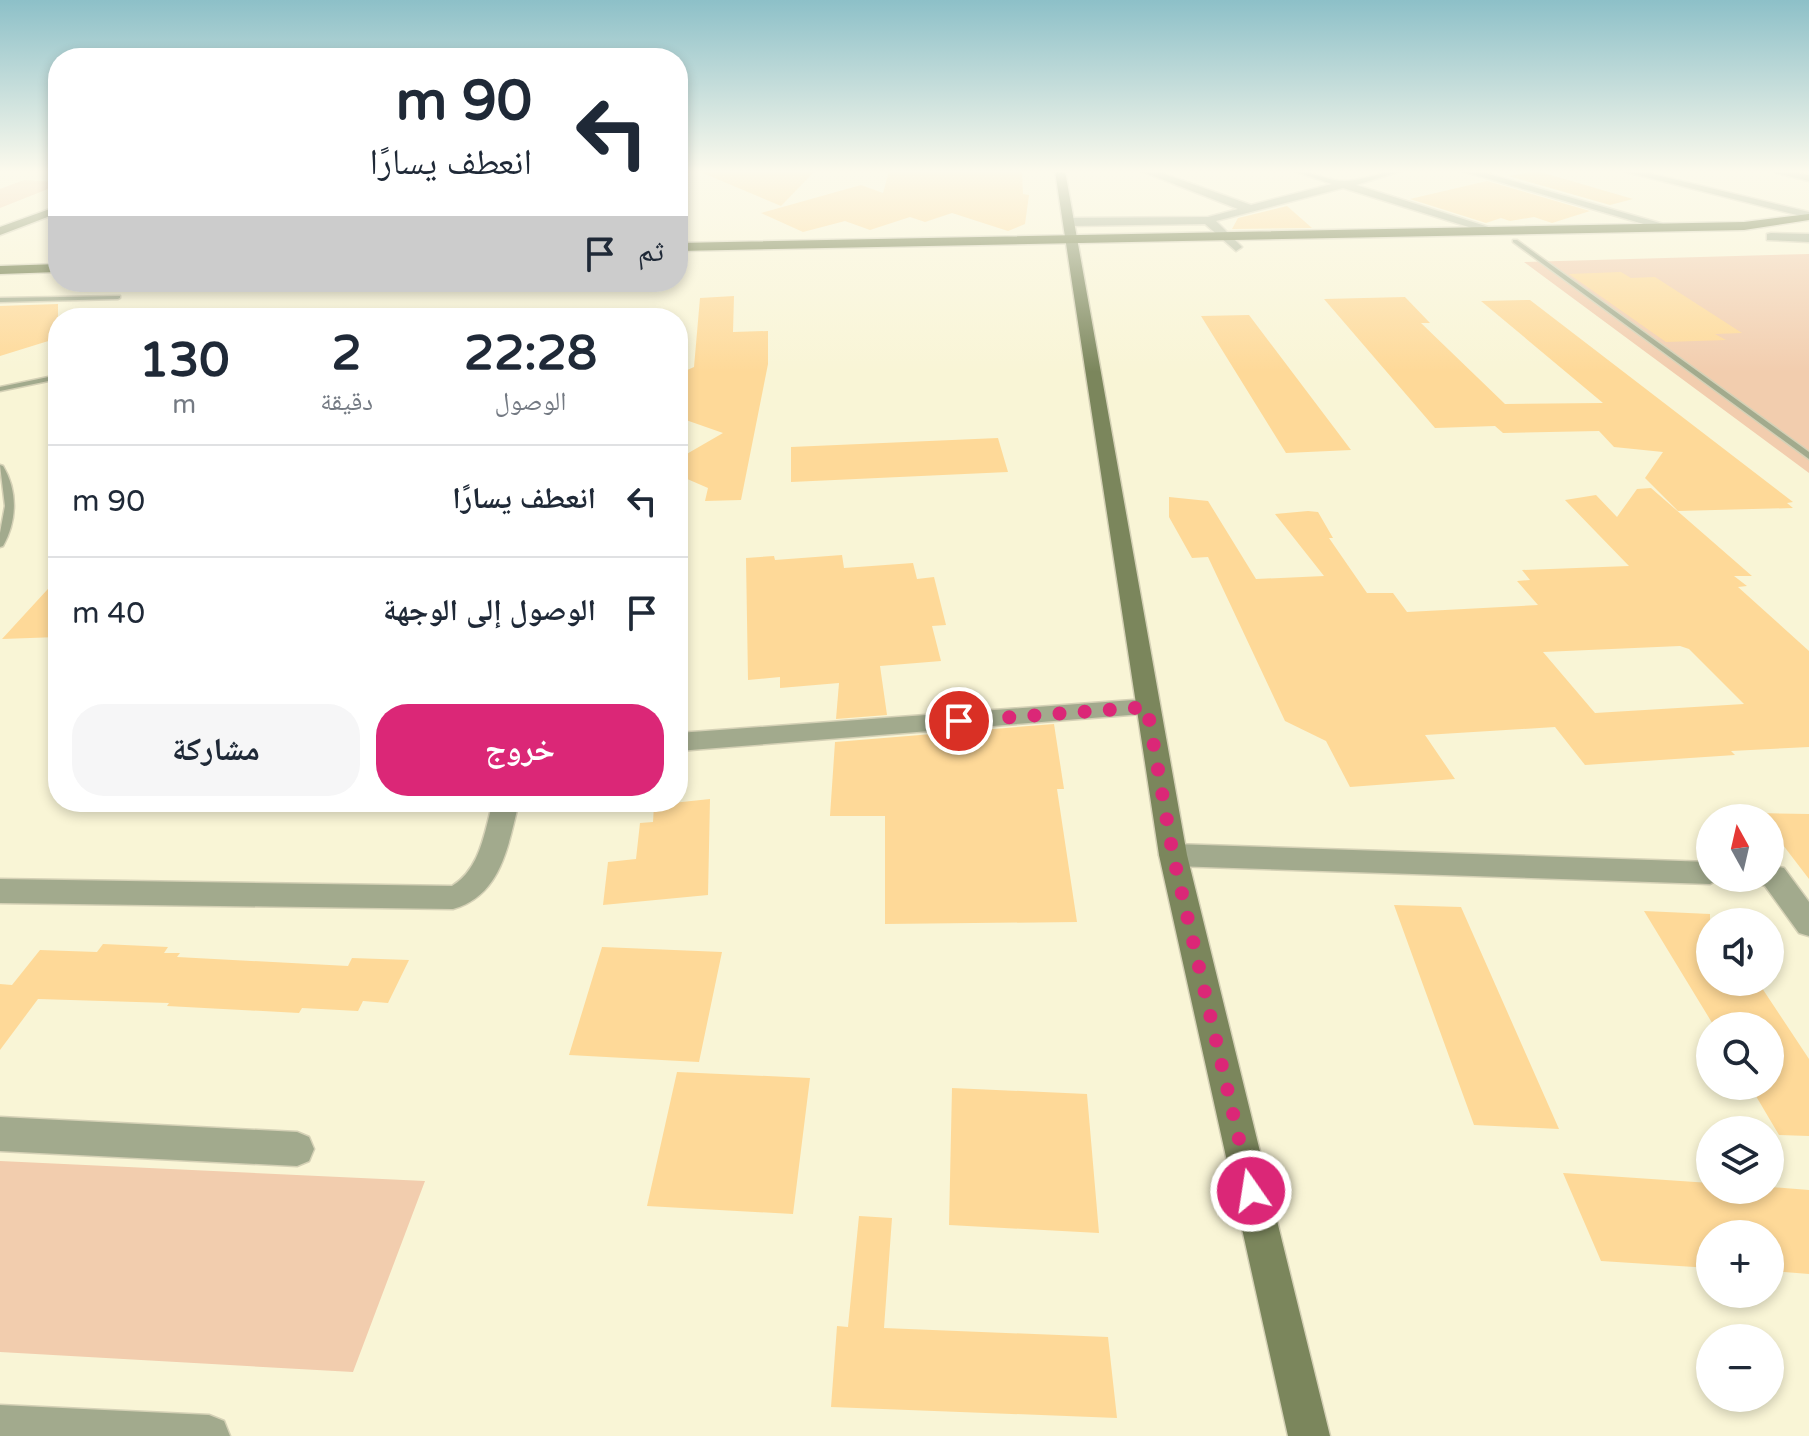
<!DOCTYPE html>
<html lang="ar">
<meta charset="utf-8">
<style>
:root{--surface:#fff;--page:#f6f6f7;--text:#1f2937;--muted:#747a83;--line:#e0e1e3;--accent:#db2777}
body{margin:0;font-family:"Varela Round","Noto Naskh Arabic",sans-serif;background:var(--page);color:var(--text);direction:rtl;height:100vh;display:flex;flex-direction:column;font-size:30px;white-space:nowrap}
*{box-sizing:border-box;margin:0}
p{font-size:26px;color:var(--muted)}
.icon{flex:none;width:44px;height:44px;fill:none;stroke:currentColor;stroke-width:2;stroke-linecap:round;stroke-linejoin:round}
.map{position:relative;flex:1;overflow:hidden;direction:ltr}
.side{position:absolute;left:48px;top:308px;width:640px;height:504px;display:flex;flex-direction:column;background:var(--surface);border-radius:32px;box-shadow:0 4px 12px #0003;direction:rtl}
.side>*{flex:none}
.hud{position:absolute;left:48px;top:48px;width:640px;height:244px;border-radius:32px;box-shadow:0 4px 12px #0003;direction:rtl;background:#fff;color:var(--text);overflow:hidden}
.needle{width:52px;rotate:352deg}
.tools{position:absolute;left:1696px;top:804px;display:grid;gap:16px}
.tools a{display:grid;place-items:center;width:88px;height:88px;border-radius:50%;background:var(--surface);box-shadow:0 4px 12px #0003;font-size:40px}
.pin{position:absolute;display:grid;place-items:center;width:68px;height:68px;color:#fff;margin:-34px;border:4px solid #fff;border-radius:50%;box-shadow:0 2px 8px #0007}
.me{position:absolute;width:88px;margin:-44px;rotate:347deg;stroke-linejoin:round;filter:drop-shadow(0 0 6px #0008)}
.turn{display:flex;align-items:center;gap:28px;height:168px;padding:0 24px;font-size:36px}
.turn .icon{width:104px;height:104px;stroke-width:2.5}
.turn b{display:block;font-size:56px;line-height:68px}
.then{display:flex;align-items:center;height:76px;padding:0 24px;background:#0003;gap:16px;font-size:30px}
.eta{display:flex;justify-content:space-evenly;align-items:center;height:136px;text-align:center}
.eta b{font-size:48px;font-weight:700;line-height:56px}
.cta{display:flex;gap:16px;margin-top:auto;padding:16px 24px}
.cta a{flex:1;height:92px;border-radius:32px;background:var(--accent);color:#fff;font-size:32px;font-weight:700;line-height:92px;text-align:center}
.cta a+a{background:var(--page);color:var(--text)}
ul{padding:0;list-style:none}
li{display:flex;align-items:center;gap:24px;height:112px;padding:0 24px;border-top:2px solid var(--line)}
li div{flex:1}
li b{display:block;font-size:30px}
li em{font-style:normal}
.map>svg:first-child{display:block}
.green{fill:#f2cdae}
.building{fill:#fed998;fill-rule:evenodd}
.lines{fill:none;stroke-linecap:round;stroke-linejoin:round}
.service-casing{stroke:#d5d1b6;stroke-width:3}
.minor-casing{stroke:#d5d1b6;stroke-width:3}
.tertiary-casing{stroke:#d5d1b6;stroke-width:3}
.secondary-casing{stroke:#d5d1b6;stroke-width:3}
.primary-casing{stroke:#d5d1b6;stroke-width:3}
.service{fill:#a2aa8d;fill-rule:evenodd}
.minor{fill:#a2aa8d;fill-rule:evenodd}
.tertiary{fill:#a2aa8d;fill-rule:evenodd}
.secondary{fill:#7b865c;fill-rule:evenodd}
.primary{fill:#606d37;fill-rule:evenodd}
.route{stroke:#db2777;stroke-width:14;stroke-dasharray:0 25.2}
</style>
<div class="map">
<svg width="1809" height="1436" viewBox="0 0 1809 1436">
<rect width="100%" height="100%" fill="#f9f5d6"/>
<!-- green -->
<path class="green" d="M24,180L58,182V185L0,208V189Z
M1809,254V473L1524,262Z
M0,1161L425,1181L353,1372L0,1352Z"/>
<!-- building -->
<path class="building" d="M698,171H815L781,206Z
M889,171H1022L1023,194L1029,195L1025,224L1008,231L952,213L925,222L910,217L870,230L845,221L803,232L761,213L861,185L883,193Z
M1537,171L1633,199L1610,205L1508,176Z
M1487,181L1590,211L1552,223L1534,217L1510,221L1501,218L1486,223L1410,199Z
M1287,206L1312,228L1232,229L1238,218Z
M1621,272L1631,278L1655,277L1742,333L1715,334L1726,340L1666,342L1569,274Z
M734,296L733,332L768,331V364L741,500L705,501L708,488L678,475V459L723,433L683,419L685,371L694,367L700,298Z
M1405,297L1430,323H1421L1505,404L1603,403L1481,301L1530,300L1793,502L1787,503L1793,508L1678,511L1645,478L1663,452L1614,447L1599,431L1503,433L1495,426L1435,428L1324,299Z
M58,304V338L0,356V306Z
M1249,315L1351,450L1286,453L1201,316Z
M998,438L1008,472L791,482V447Z
M1651,488L1752,576H1734L1747,586L1738,587L1809,651V747L1731,751L1735,755L1585,765L1555,727L1425,735L1455,779L1350,787L1326,741L1285,721L1208,557L1192,558L1169,517V497L1208,501L1256,579L1324,576L1275,514L1308,511L1318,512L1333,538H1329L1367,593H1393L1407,612L1538,605L1517,581L1530,580L1522,570L1629,566L1565,500L1596,495L1617,517L1637,489ZM1680,646L1689,649L1744,704L1595,713L1543,652Z
M842,555L844,568L913,563L917,579L934,577L946,625L932,626L941,661L880,666L887,715L836,719L839,683L780,688V677L748,680L746,558L774,556L775,560Z
M58,578V637L2,639Z
M1054,724L1064,789H1057L1077,922L885,924V816H830L835,742Z
M710,799L708,895L603,905L608,862L636,859L640,823L653,822L654,805Z
M1759,813L1809,814V879L1770,828V818H1763Z
M1394,905L1461,907L1559,1129L1474,1125Z
M1644,911L1710,914V982H1758L1809,1059V1136L1779,1135L1750,1086H1770V1026H1714Z
M103,944L168,947L164,953H180L177,957L348,966L352,958L409,960L388,1003L363,1001L358,1011L302,1008L299,1013L167,1006L169,1003L38,999L0,1050V984L12,985L40,950L97,952Z
M602,947L722,952L699,1062L569,1055Z
M677,1072L810,1078L793,1214L647,1206Z
M952,1088L1087,1094L1099,1233L949,1225Z
M1563,1173L1710,1183V1190H1770V1187L1809,1190V1274L1770,1271V1234H1710V1268L1601,1261Z
M859,1216L892,1218L884,1328L1108,1337L1117,1418L831,1407L837,1326L848,1327Z"/>
<g class="lines">
<defs>
<path id="service" d="M1513,240H1517L1809,452V459L1513,242Z
M120,296V298L118,299L0,302V298Z
M58,375V379L0,391V387Z
M0,465L3,466C18,491 17,521 3,546L0,547V533L5,506Z"/>
<path id="minor" d="M1141,171H1156L1251,205L1332,184L1294,171C1312,171 1327,181 1344,181C1363,181 1382,171 1401,171L1356,185L1498,230L1488,233L1343,188L1216,221L1242,247L1236,251L1205,224L1070,226L1064,222L1070,218L1208,217L1238,209Z
M1462,171H1478L1674,227L1664,230Z
M1622,171H1640L1809,212V218Z
M1775,171L1809,175V181L1776,173Z
M1147,699L1155,701L1159,707L1155,713L678,751V733Z
M493,802H519C508,845 502,895 453,909L0,903V879L452,886C481,868 484,832 493,802Z
M1173,844L1710,862V878H1721L1710,884L1173,866L1163,863L1159,855L1163,847Z
M1770,865L1784,868L1809,902V936L1799,933L1765,886L1760,884L1757,878H1770Z
M0,1117L297,1132L309,1137L314,1149L309,1161L297,1166L0,1151Z"/>
<path id="tertiary" d="M1771,233L1809,234V242L1767,240V234Z
M0,1405L209,1415L224,1421L230,1436H0Z"/>
<path id="secondary" d="M1055,171H1065L1187,855L1330,1436H1288L1159,855Z
M58,206V213L0,235V227Z"/>
<path id="primary" d="M1809,214V220L1744,230L678,251V243L1744,222Z
M58,264V272L0,274V266Z"/>
</defs>
<!-- service casing -->
<use href="#service" class="service-casing"/>
<!-- minor casing -->
<use href="#minor" class="minor-casing"/>
<!-- tertiary casing -->
<use href="#tertiary" class="tertiary-casing"/>
<!-- secondary casing -->
<use href="#secondary" class="secondary-casing"/>
<!-- primary casing -->
<use href="#primary" class="primary-casing"/>
<!-- service -->
<use href="#service" class="service"/>
<!-- minor -->
<use href="#minor" class="minor"/>
<!-- tertiary -->
<use href="#tertiary" class="tertiary"/>
<!-- secondary -->
<use href="#secondary" class="secondary"/>
<!-- primary -->
<use href="#primary" class="primary"/>
</g>
<!-- sky -->
<linearGradient id="sky" x2="0" y2="1"><stop stop-color="#8dc0c8"/><stop offset="0.46" stop-color="#fcfaed"/><stop offset="1" stop-color="#fcfaed" stop-opacity="0"/></linearGradient>
<rect width="1809" height="372" fill="url(#sky)"/>
<g class="lines">
<!-- route -->
<path class="route" d="M959,721L1147,707L1173,855L1251,1191"/>
</g>
</svg>
<div class="tools">
<a><svg class="needle" viewBox="-14 -14 28 28"><path d="M0-13l5 13h-10z" fill="#e53935"/><path d="M0 13l5-13h-10z" fill="#747a83"/></svg></a>
<a><svg class="icon" aria-label="sound" viewBox="0 0 24 24"><path d="M4 9h4l5-4v14l-5-4H4zM17 9q2 3 0 6"/></svg></a>
<a><svg class="icon" aria-label="search" viewBox="0 0 24 24"><circle cx="10" cy="10" r="6"/><path d="M15 15l6 6"/></svg></a>
<a><svg class="icon" aria-label="layers" viewBox="0 0 24 24"><path d="M12 4l9 5-9 5-9-5zM3 14l9 5 9-5"/></svg></a>
<a>+</a>
<a>−</a>
</div>
<div class="pin" style="left:959px;top:721px;background:#d93025"><svg class="icon" aria-label="arrive" viewBox="0 0 24 24"><path d="M6 21V4h12l-3 4 3 4H6"/></svg></div>
<svg class="me" style="left:1251px;top:1191px" viewBox="-20 -20 40 40"><circle r="17" fill="#db2777" stroke="#fff" stroke-width="3"/><path d="M0-11L8 9 0 5-8 9z" fill="#fff"/></svg>
<div class="hud">
<div class="turn"><svg class="icon" aria-label="left" viewBox="0 0 24 24"><path d="M17 20v-9H6M10 6l-5 5 5 5"/></svg><div><b>90 m</b>انعطف يسارًا</div></div>
<div class="then">ثم<svg class="icon" aria-label="arrive" viewBox="0 0 24 24"><path d="M6 21V4h12l-3 4 3 4H6"/></svg></div>
</div>
<section class="side">
<div class="eta">
<div><b>22:28</b><p>الوصول</p></div>
<div><b>2</b><p>دقيقة</p></div>
<div><b>130</b><p>m</p></div>
</div>
<ul>
<li><svg class="icon" aria-label="left" viewBox="0 0 24 24"><path d="M17 20v-9H6M10 6l-5 5 5 5"/></svg><div><b>انعطف يسارًا</b></div><em>90 m</em></li>
<li><svg class="icon" aria-label="arrive" viewBox="0 0 24 24"><path d="M6 21V4h12l-3 4 3 4H6"/></svg><div><b>الوصول إلى الوجهة</b></div><em>40 m</em></li>
</ul>
<div class="cta"><a>خروج</a><a>مشاركة</a></div>
</section>
</div>
